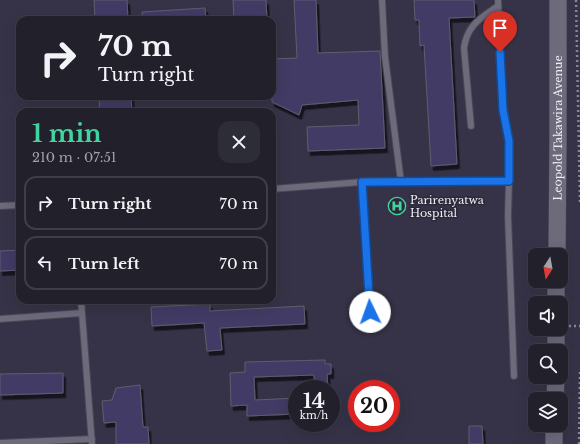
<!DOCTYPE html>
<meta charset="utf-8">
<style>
:root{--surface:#21202b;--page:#2d2d37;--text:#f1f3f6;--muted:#a2a3a9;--line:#3e3e47;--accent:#41d4a1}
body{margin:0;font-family:"Libre Baskerville",serif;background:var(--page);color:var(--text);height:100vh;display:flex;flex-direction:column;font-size:15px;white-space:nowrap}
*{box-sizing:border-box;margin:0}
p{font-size:13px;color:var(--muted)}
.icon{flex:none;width:22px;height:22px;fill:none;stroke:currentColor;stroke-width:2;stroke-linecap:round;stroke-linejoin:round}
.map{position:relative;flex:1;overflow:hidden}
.panel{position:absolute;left:16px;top:108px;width:260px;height:196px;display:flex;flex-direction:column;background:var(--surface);border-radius:12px;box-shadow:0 4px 16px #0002,0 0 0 1px var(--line)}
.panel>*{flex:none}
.banner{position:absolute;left:16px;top:16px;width:260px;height:84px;border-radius:12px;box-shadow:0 4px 16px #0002,0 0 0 1px var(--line);background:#21202b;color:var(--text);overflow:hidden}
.needle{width:26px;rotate:191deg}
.controls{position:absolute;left:528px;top:248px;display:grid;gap:8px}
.controls a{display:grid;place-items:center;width:40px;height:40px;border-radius:8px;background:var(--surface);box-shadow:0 4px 16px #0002,0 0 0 1px var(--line);font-size:20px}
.speed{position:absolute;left:288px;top:380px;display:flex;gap:8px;font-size:20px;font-weight:700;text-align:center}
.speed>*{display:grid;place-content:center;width:52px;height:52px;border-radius:50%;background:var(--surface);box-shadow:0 4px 16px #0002,0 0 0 1px var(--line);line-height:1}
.speed small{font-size:10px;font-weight:400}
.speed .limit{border:6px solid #d22;background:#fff;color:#111}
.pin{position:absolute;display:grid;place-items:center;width:34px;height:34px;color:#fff;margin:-41px -17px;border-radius:50% 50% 50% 0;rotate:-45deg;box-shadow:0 0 4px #0007}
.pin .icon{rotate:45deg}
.me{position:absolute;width:44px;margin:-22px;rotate:357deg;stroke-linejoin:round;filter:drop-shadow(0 0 3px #0008)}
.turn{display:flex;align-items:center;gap:14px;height:84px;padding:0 16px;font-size:18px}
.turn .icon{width:52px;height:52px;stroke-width:2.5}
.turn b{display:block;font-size:28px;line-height:34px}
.round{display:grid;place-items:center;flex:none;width:42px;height:42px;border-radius:12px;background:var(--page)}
.summary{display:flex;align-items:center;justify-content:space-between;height:68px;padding:0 16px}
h1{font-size:24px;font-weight:700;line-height:30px;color:var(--accent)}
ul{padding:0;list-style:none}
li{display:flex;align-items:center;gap:12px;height:54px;margin:0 8px 6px;padding:0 8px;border:2px solid var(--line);border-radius:12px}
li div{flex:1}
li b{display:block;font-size:15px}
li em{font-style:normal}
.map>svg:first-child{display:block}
.built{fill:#363348;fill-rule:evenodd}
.building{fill:#433b65;stroke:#5f5d6e;filter:url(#shadow)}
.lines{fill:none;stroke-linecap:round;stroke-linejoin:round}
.service-casing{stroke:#494754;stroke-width:8}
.secondary-casing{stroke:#494754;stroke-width:18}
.path{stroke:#878692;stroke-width:2.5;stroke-dasharray:2 3;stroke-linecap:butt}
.service{stroke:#6c6a7b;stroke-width:6}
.secondary{stroke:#6c6a7b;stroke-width:17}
.route-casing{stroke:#114b97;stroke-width:10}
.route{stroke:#1a73e8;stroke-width:7}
.labels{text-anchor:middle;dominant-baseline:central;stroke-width:3;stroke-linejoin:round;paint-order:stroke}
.street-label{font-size:11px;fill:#eeedf7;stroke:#2c2a39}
.poi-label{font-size:11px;fill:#eeedf7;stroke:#2c2a39;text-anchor:start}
</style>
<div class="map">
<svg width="580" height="444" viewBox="0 0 580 444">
<defs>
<filter id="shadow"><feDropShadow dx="2.5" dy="4.5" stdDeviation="0" flood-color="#0009"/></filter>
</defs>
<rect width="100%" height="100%" fill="#2c2a39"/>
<!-- built -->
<path class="built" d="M0,0H580V444H0ZM20,20H272V96H20ZM20,112H272V300H20ZM535,255H561V281H535ZM535,303H561V329H535ZM535,351H561V377H535ZM297,389H331V423H297ZM357,389H391V423H357ZM535,399H561V425H535Z"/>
<!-- building -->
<path class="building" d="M94,0H127L128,20H95Z
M233,0H266L267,20H234Z
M294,0H316L318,53L380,51L385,148L308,151L307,127L359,125L358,100L302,105L299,115L272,102V59L297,58Z
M414,0H474L475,17L449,18L457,164L431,166L424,45L420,46L419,20H415Z
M205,8L206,20H143L142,12Z
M99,96H131L132,112H100Z
M20,250V270L0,271V251Z
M210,304V311L304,306L305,324L220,328L222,350L207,351L204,323L152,326L151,307Z
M325,360V364H331V374H327L328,389H315L314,375L254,377L255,400L297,398V414L247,416V405L231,406L230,373L245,372V362Z
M63,373V393L0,395V374Z
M140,385L143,427H148L149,444H116V422L104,423L102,401L112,400L116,388Z
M469,426H482L483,444H469Z"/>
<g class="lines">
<defs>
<path id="service" d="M382,0L385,57L401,182
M471,126L464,48C467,25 481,18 498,6
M509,181L508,216L514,376
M362,182L370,312
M272,189L362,182L509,181V141L503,110L498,0
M0,206L20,205
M81,300L92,444
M0,319L82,313
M0,443L92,439"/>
<g id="secondary">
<path id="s1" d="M557,255L558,141V0"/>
<path d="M556,303V281"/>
<path d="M556,329V351"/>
<path d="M555,399L556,377"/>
<path d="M554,444V425"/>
</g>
</defs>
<!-- service casing -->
<use href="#service" class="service-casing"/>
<!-- secondary casing -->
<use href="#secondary" class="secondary-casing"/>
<!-- path -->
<path class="path" d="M576,0L580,204
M569,326H580
M579,444L580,371"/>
<!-- service -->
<use href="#service" class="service"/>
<!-- secondary -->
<use href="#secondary" class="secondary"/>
</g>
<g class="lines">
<defs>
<path id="route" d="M370,312L362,182L509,181V141L503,110L500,52"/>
</defs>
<!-- route casing -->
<use href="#route" class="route-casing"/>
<!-- route -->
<use href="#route" class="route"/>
</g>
<!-- icons -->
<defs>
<symbol id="hospital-ring" viewBox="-11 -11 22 22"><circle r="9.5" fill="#2c2a39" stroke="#41d4a1" stroke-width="1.5"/><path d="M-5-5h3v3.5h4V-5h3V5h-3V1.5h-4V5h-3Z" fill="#41d4a1"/></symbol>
</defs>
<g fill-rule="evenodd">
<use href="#hospital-ring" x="387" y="196" width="20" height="20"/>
</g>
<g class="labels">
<!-- street labels -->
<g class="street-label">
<text stroke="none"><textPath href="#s1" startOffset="127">Leopold Takawira Avenue</textPath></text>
</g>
<!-- poi labels -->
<g class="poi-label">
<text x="410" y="200">Parirenyatwa<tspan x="410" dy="13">Hospital</tspan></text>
</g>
</g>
</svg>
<div class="controls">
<a><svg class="needle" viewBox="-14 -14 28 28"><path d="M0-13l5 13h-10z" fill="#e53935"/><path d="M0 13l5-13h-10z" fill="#a2a3a9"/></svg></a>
<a><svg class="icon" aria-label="sound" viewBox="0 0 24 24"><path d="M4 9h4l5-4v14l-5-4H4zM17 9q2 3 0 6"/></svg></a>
<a><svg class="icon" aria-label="search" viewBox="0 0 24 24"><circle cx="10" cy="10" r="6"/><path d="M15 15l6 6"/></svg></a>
<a><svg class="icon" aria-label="layers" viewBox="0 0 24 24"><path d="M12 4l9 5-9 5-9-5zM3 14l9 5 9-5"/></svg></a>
</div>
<div class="speed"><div>14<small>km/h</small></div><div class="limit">20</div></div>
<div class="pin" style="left:500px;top:52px;background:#d93025"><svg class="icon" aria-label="arrive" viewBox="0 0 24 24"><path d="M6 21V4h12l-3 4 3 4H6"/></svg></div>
<svg class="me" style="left:370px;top:312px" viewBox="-20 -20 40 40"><circle r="19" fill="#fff"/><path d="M0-13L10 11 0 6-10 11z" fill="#1a73e8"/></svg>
<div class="banner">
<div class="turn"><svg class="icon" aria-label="right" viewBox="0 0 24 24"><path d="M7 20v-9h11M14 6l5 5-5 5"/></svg><div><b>70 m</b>Turn right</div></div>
</div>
<section class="panel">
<div class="summary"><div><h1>1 min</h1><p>210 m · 07:51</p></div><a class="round"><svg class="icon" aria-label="close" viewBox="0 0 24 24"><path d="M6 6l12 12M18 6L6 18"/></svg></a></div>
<ul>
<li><svg class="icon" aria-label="right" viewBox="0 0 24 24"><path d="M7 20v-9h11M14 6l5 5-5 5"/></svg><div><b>Turn right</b></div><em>70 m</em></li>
<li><svg class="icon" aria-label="left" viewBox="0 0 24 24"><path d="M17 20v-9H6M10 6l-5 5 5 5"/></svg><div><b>Turn left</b></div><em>70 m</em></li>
</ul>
</section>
</div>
